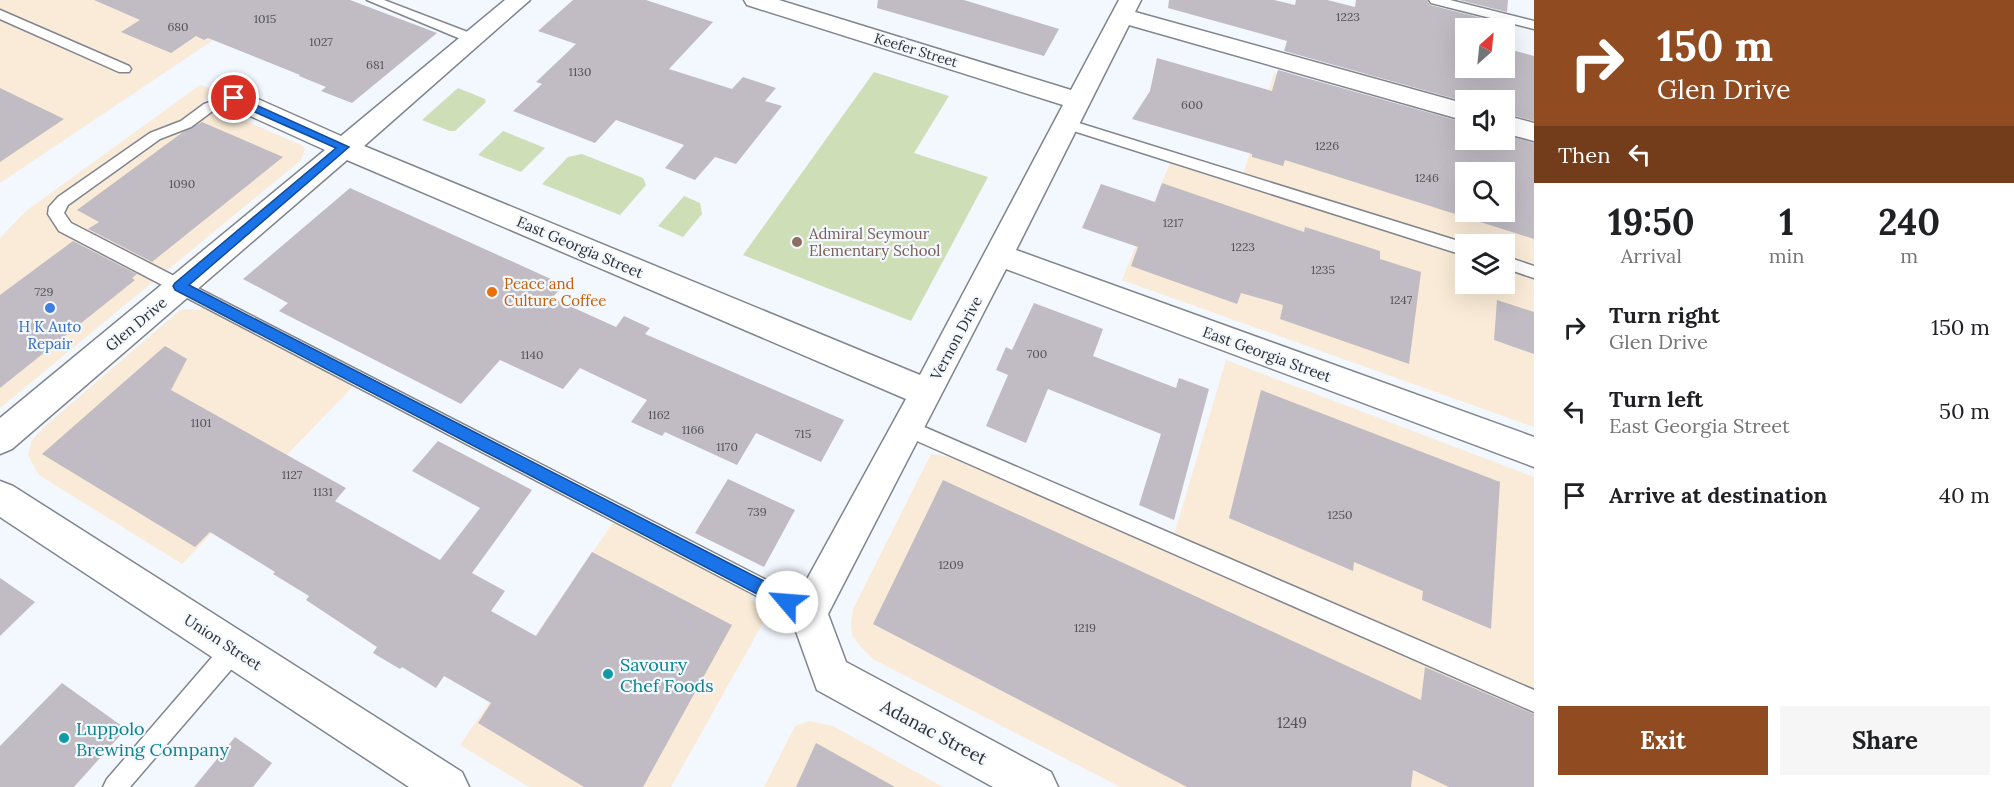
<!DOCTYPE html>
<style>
:root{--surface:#fff;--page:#f6f6f6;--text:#202124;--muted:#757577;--accent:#904b21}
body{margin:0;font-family:Lora,serif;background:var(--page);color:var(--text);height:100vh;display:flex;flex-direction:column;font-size:22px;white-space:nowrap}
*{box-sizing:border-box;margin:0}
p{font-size:20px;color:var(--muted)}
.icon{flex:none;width:33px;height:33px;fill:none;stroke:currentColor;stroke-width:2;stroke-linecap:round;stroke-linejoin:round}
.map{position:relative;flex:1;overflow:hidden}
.details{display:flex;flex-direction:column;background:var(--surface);width:480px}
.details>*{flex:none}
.hud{background:#904b21;color:#fff;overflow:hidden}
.needle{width:39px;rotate:27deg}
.controls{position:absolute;left:1455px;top:18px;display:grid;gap:12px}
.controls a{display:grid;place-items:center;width:60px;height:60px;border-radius:0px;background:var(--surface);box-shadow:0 6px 24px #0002;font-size:30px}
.pin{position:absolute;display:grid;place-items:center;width:51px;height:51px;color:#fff;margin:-26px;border:3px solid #fff;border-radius:50%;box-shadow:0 2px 6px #0007}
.me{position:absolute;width:66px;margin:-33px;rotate:297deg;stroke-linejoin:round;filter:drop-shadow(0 0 4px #0008)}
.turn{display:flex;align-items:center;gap:21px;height:126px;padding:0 24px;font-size:27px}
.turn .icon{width:78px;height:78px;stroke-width:2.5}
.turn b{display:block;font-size:42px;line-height:51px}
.then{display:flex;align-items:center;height:57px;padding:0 24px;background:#0003;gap:12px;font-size:22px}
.eta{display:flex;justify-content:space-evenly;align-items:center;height:102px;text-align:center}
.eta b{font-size:36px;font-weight:700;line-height:42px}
.button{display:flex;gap:12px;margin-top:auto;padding:12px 24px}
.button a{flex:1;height:69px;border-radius:0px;background:var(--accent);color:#fff;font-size:24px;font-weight:700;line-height:69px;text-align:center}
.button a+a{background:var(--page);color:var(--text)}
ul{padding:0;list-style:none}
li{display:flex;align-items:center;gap:18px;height:84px;padding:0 24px}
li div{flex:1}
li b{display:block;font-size:22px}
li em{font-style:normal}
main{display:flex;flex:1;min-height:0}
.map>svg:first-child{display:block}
.industrial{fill:#f9ebd7;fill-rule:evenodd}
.green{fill:#cedeb6}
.building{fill:#c1bcc4;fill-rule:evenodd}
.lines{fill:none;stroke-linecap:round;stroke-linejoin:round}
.service-casing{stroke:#80858d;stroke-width:3}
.minor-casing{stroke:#80858d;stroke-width:3}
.service{fill:#fff;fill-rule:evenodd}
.minor{fill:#fff;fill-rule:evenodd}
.route{fill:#1a73e8;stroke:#114b97;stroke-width:1.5}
.education-dot{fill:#8d6e63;stroke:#f3f7fe;stroke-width:2}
.food-dot{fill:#e8710a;stroke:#f3f7fe;stroke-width:2}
.shop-dot{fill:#3f7fe0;stroke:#f3f7fe;stroke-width:2}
.culture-dot{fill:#0f9aa8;stroke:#f3f7fe;stroke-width:2}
.labels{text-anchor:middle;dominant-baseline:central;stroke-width:4.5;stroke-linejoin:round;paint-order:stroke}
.number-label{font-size:12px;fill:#525256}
.far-street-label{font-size:14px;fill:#2d2f32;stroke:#f3f7fe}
.education-label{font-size:15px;fill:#785e54;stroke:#f3f7fe;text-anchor:start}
.street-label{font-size:15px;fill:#2d2f32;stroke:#f3f7fe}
.food-label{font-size:15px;fill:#c56008;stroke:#f3f7fe;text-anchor:start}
.shop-label{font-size:15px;fill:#366cbe;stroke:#f3f7fe}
.near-number-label{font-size:15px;fill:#525256}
.near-culture-label{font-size:18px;fill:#0d838f;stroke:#f3f7fe;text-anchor:start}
.near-street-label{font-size:18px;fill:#2d2f32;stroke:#f3f7fe}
</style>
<main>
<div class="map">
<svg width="1534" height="787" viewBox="0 0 1534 787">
<rect width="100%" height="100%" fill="#f3f7fe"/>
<!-- industrial -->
<path class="industrial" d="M0,0H273L0,183Z
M1274,73L1465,128L1466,140H1504L1534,148V427L1122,280L1170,163L1240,185ZM1466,172H1504V212H1466ZM1466,244H1504V284H1466Z
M200,85L212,89L203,102L303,146L305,149L301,160L0,408V238L26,211Z
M209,301L360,379L182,564L39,475L28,455L32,440L44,427L179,311L184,309L199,310Z
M1226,360L1534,477V787H1120L873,659L861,647L852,635L851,623L853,609L931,454L951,457L956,449L1172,542Z
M619,514L758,586L750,599L769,612L671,787H529L460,745Z
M809,721L833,726L943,787H764L795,726Z"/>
<!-- green -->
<path class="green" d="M874,72L949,96L914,153L988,177L911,321L743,255Z
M458,88L485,99L486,102L455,131H450L422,120Z
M503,131L545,148L521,172L478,155Z
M582,154L643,178L646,185L620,215L542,184L568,157Z
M684,196L700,203L702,214L683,237L658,226Z"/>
<!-- building -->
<path class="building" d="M94,0H350L437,33L352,103L321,91L326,87L299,76L300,75L208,38L204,40L196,36L171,53L121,32L140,20Z
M573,0H646L713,22L669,69L732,89L743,77L776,88L765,101L782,106L736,164L715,157L695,180L665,168L684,145L616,120L595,143L513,111L542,84L536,82L576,44L538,31Z
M878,0H964L1059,29L1044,56L877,8Z
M1169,0H1274L1295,5L1296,0H1327L1355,7L1356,0H1427L1430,5L1506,24L1504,42V28H1466V68H1504V48L1534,56V121L1504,113V100L1466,102L1284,51L1287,41L1168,8Z
M1459,0H1508L1507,12Z
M1157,58L1272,91L1278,70L1466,123V140H1504V135L1534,143V239L1285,160L1283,166L1252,157V154L1132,119L1150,91ZM1466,172H1504V212H1466Z
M0,88L64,119L0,162Z
M202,122L283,157L152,262L88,229L99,222L77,210L183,132Z
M1162,183L1304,232L1305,227L1380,251V259L1421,272L1409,364L1280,319L1283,305L1241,293L1237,304L1131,266L1138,247L1082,228L1101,184L1155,202Z
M350,188L564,285L552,298L616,327L624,316L650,328L645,334L844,420L821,462L756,433L737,465L665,432L662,436L631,422L647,400L580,368L563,389L500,360L461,404L279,311L288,303L243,279Z
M73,241L137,274L132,278L135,280L0,388V295Z
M1497,300L1534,312V354L1494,340Z
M1034,303L1103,329L1093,356L1176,388L1179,378L1209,389L1174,520L1139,505L1161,434L1048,389L1026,443L986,426L1008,375L996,370L1006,347L1012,350Z
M165,346L187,359L171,390L346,488L335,501L440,560L480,508L412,471L438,441L532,490L472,573L505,591L491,611L536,636L592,552L732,625L643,787H584L478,723L491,703L444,676L436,688L402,667L400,669L373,653L377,647L306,600L309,596L273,574L275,572L210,532L195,547L42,454Z
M1261,390L1500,482L1491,629L1422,600L1423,591L1354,562L1353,571L1229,518Z
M728,479L795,510L764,567L695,533Z
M943,480L1421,700L1425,667L1534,714V787H1449L1413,770L1411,787H1187L873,624Z
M0,578L35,602L0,636Z
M62,683L126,729L74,787H0V746Z
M235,737L272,763L253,787H194Z
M816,743L895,787H796Z"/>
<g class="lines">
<defs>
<path id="service" d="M367,0H384L478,36L480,39L473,43L468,42Z
M1429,0H1450L1534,21V29L1431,3Z
M0,10L129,66L131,69L129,72H119L0,19Z
M233,94L238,95L240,98L238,101L214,110L191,127L160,139L68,205L64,213L71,223L815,605L819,612L815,619L808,622L801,619L59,231L48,214L49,207L58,197L150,133L181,121L204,104Z
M1066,119L1468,244H1466V256L1061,127L1059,124Z
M1504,256L1534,266V278L1504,268Z
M908,420L1534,690V712L901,434L899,428L901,422Z
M234,638L242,641L245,649L242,657L130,787H103L107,779L226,641Z"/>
<path id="minor" d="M505,0H530L364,146L920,375L1063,105L747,5L744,0H779L1071,90L1119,0H1141L1135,12L1466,104V121L1129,25L1016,250L1534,437V467L1006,269L828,614L846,662L1051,772L1058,787H993L817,690L789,612L906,399L347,160L12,449L0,454V418L325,150L224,104L220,98L224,92L233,90L242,92L341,136Z
M1504,115L1534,123V141L1504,133Z
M0,481L13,486L462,772L469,787H409L0,517Z"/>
</defs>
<!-- service casing -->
<use href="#service" class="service-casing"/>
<!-- minor casing -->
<use href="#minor" class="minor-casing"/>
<!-- service -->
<use href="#service" class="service"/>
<!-- minor -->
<use href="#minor" class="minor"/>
</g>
<!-- route -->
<path class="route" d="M234,95L349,147L189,285L793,596L795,602L793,607L787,609L782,607L175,290L173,286L175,283L336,148L230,101L228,98Z"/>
<!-- markers -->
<circle class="education-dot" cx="797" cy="242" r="6"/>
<circle class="food-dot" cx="492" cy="292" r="6"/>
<circle class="shop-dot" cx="50" cy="308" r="6"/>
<g class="culture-dot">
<circle cx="608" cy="674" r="6"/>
<circle cx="64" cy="738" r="6"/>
</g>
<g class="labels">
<!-- number labels -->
<g class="number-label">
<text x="1348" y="16">1223</text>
<text x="265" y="18">1015</text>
<text x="178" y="26">680</text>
<text x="321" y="41">1027</text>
<text x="375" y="64">681</text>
<text x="580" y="71">1130</text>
<text x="1192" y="104">600</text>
<text x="1327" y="145">1226</text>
<text x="1427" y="177">1246</text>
<text x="182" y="183">1090</text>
<text x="1173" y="222">1217</text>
<text x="1243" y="246">1223</text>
<text x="1323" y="269">1235</text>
<text x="44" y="291">729</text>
<text x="1401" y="299">1247</text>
<text x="1037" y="353">700</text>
<text x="532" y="354">1140</text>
<text x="659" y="414">1162</text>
<text x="201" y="422">1101</text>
<text x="693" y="429">1166</text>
<text x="803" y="433">715</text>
<text x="727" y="446">1170</text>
<text x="292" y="474">1127</text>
<text x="323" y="491">1131</text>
<text x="757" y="511">739</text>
<text x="1340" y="514">1250</text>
<text x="951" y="564">1209</text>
<text x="1085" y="627">1219</text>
</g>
<!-- far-street labels -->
<g class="far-street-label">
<text transform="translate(916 50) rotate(17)">Keefer Street</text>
</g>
<!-- education labels -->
<g class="education-label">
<text x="809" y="233">Admiral Seymour<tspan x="809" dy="17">Elementary School</tspan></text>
</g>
<!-- street labels -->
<g class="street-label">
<text transform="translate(580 247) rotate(23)">East Georgia Street</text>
<text transform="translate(136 324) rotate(-40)">Glen Drive</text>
<text transform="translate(956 338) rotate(-62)">Vernon Drive</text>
<text transform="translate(1267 354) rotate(20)">East Georgia Street</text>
<text transform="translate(223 642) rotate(33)">Union Street</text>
</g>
<!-- food labels -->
<g class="food-label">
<text x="504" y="283">Peace and<tspan x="504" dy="17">Culture Coffee</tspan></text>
</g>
<!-- shop labels -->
<g class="shop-label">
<text x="50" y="326">H K Auto<tspan x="50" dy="17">Repair</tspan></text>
</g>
<!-- near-number labels -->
<g class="near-number-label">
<text x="1292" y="722">1249</text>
</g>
<!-- near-culture labels -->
<g class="near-culture-label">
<text x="620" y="664">Savoury<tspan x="620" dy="21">Chef Foods</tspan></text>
<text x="76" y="728">Luppolo<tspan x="76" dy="21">Brewing Company</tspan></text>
</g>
<!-- near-street labels -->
<g class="near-street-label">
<text transform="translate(934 732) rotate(28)">Adanac Street</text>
</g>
</g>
</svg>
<div class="controls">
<a><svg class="needle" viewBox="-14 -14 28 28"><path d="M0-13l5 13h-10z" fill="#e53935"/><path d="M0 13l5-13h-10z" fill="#757577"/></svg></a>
<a><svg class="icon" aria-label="sound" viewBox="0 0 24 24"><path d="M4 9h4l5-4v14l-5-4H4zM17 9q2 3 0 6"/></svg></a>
<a><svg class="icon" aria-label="search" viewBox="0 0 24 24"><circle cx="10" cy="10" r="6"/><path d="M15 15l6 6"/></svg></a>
<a><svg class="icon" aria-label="layers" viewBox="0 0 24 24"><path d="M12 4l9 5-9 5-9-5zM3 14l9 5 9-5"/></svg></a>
</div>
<div class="pin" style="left:234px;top:98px;background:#d93025"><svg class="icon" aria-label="arrive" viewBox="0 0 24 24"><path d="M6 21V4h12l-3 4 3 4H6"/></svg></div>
<svg class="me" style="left:787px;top:602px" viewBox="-20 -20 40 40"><circle r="19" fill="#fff"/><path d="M0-13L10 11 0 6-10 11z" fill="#1a73e8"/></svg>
</div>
<section class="details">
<div class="hud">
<div class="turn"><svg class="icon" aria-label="right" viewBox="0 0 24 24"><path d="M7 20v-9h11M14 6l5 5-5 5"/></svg><div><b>150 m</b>Glen Drive</div></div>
<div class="then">Then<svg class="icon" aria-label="left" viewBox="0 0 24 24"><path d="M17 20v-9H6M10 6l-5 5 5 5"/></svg></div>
</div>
<div class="eta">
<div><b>19:50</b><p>Arrival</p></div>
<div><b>1</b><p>min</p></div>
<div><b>240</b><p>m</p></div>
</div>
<ul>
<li><svg class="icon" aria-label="right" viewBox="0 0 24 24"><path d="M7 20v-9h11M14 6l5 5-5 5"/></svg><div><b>Turn right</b><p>Glen Drive</p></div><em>150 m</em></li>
<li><svg class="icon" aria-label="left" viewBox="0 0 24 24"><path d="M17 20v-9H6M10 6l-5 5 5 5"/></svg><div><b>Turn left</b><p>East Georgia Street</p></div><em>50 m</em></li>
<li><svg class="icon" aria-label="arrive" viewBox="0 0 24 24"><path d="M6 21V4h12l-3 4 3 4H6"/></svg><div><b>Arrive at destination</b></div><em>40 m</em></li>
</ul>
<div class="button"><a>Exit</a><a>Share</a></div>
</section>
</main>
